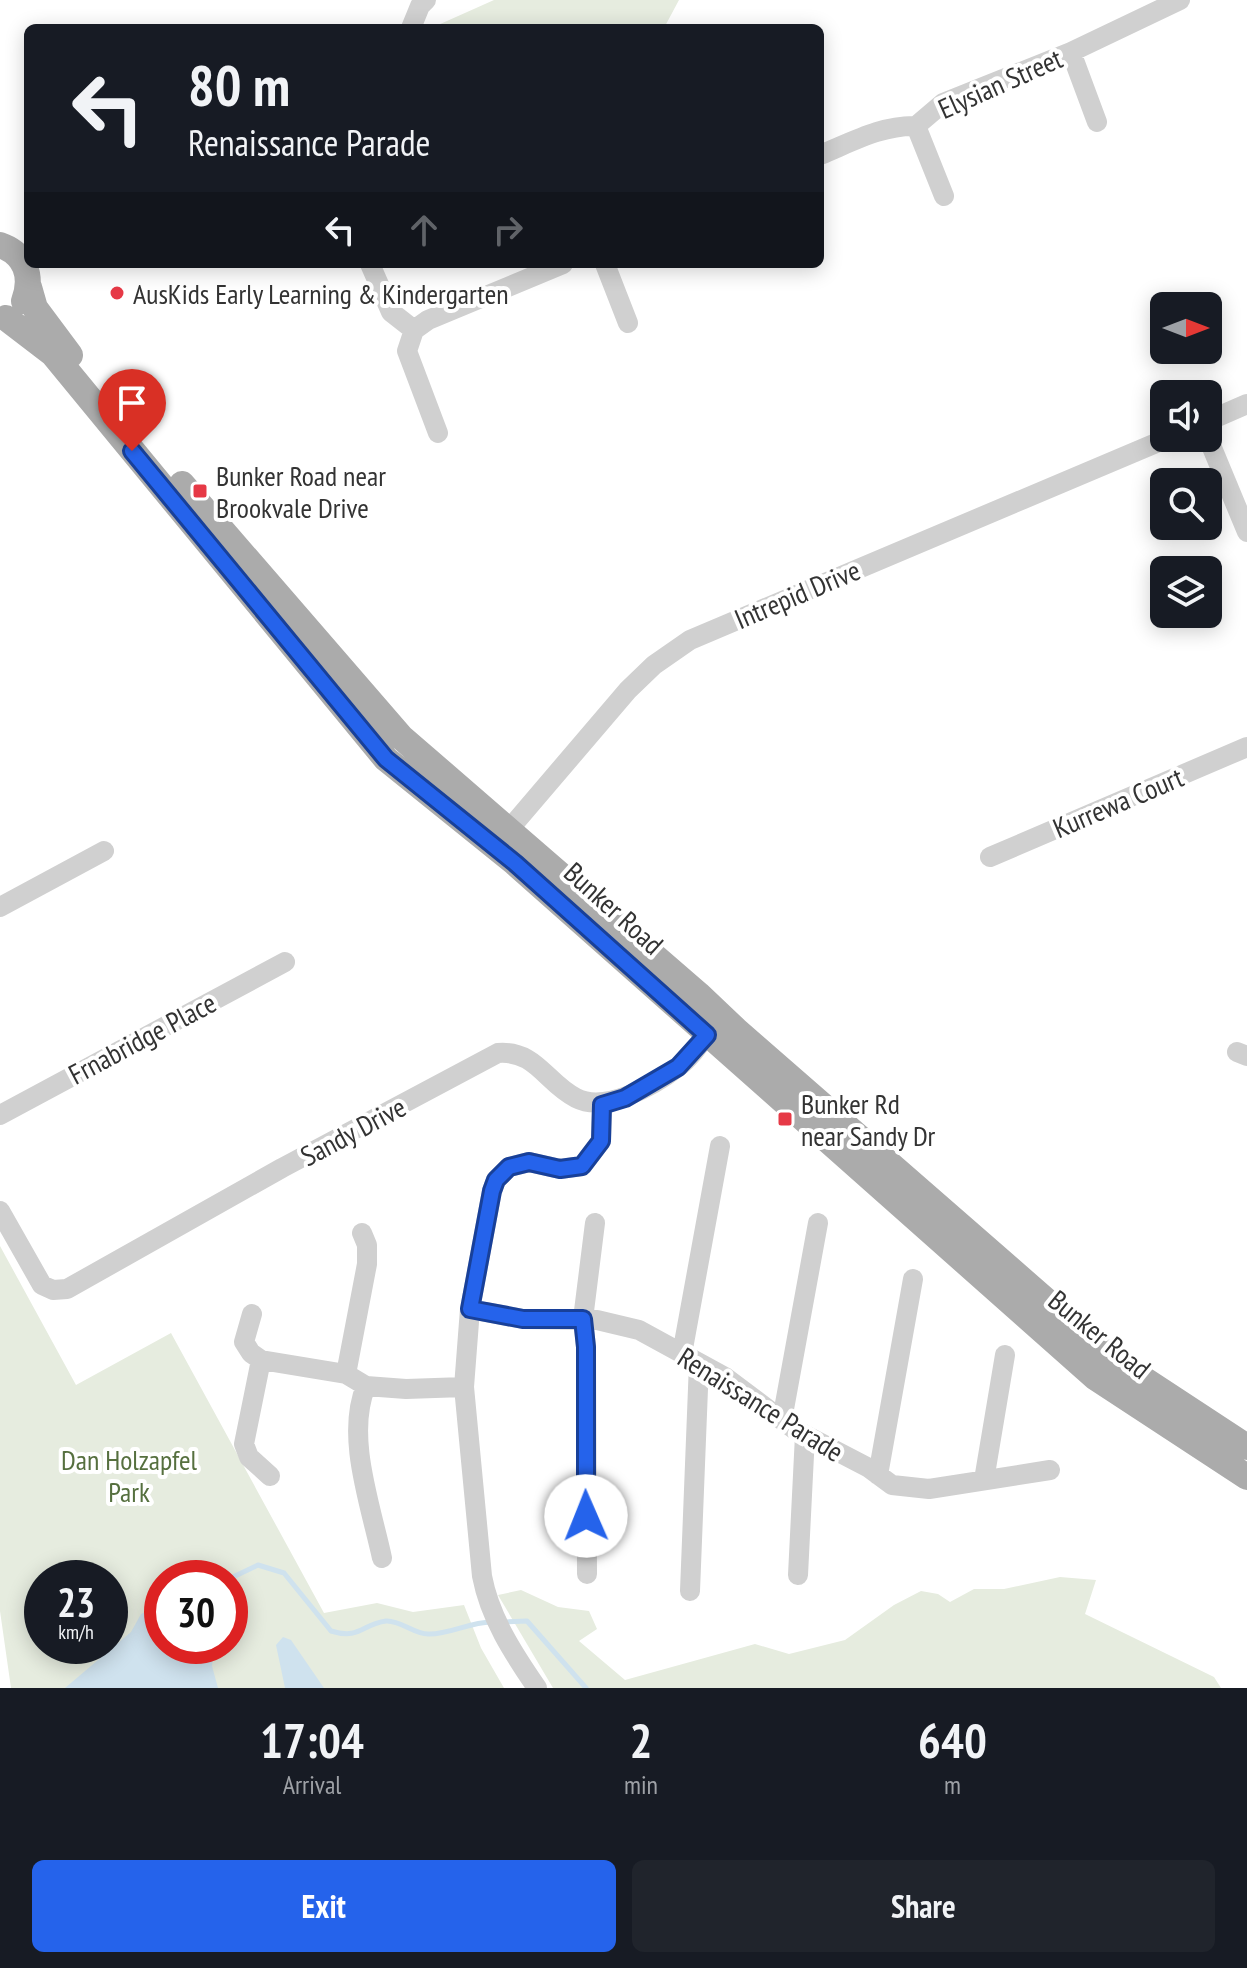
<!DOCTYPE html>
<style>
:root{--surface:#171b24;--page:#20242c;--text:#f1f3f6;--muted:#9ea1a6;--accent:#2563eb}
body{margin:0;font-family:"PT Sans Narrow",sans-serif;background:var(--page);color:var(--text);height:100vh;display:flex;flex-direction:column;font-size:30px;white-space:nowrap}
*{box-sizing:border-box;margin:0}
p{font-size:26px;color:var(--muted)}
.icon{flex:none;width:44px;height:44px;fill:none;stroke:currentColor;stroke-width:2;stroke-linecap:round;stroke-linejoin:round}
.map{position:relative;height:1688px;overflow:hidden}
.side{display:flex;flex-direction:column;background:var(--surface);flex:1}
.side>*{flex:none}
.banner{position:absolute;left:24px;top:24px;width:800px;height:244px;border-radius:12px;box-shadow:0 4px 20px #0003;background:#171b24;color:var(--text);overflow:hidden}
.needle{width:52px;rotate:90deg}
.controls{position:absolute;left:1150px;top:292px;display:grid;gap:16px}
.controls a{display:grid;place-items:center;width:72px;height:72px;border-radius:12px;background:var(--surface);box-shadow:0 4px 20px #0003;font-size:40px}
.speed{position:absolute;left:24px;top:1560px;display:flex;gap:16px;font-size:40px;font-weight:700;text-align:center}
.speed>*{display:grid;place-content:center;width:104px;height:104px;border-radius:50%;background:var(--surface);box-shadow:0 4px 20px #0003;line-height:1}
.speed small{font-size:20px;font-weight:400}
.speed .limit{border:12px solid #d22;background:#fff;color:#111}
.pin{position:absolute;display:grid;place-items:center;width:68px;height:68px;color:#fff;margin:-82px -34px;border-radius:50% 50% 50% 0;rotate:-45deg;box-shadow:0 0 8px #0007}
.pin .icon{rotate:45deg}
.me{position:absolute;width:88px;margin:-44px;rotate:359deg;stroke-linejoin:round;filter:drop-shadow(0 0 6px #0008)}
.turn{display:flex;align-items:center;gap:28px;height:168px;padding:0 32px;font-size:36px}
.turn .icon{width:104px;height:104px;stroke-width:2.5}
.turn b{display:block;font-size:56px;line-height:68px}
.lanes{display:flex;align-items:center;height:76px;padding:0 32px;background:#0003;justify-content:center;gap:40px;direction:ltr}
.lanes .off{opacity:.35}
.eta{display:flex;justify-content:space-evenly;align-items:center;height:136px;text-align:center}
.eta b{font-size:48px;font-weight:700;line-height:56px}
.cta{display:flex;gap:16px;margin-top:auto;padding:16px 32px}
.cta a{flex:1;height:92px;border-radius:12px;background:var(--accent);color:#fff;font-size:32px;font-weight:700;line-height:92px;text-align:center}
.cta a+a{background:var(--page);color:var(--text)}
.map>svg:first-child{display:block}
.green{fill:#e6ecdf;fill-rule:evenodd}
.water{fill:#cfe2ee}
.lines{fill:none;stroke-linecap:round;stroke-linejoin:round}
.stream{stroke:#cfe2ee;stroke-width:5}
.minor{stroke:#d0d0d0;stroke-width:20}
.major{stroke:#ababab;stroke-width:26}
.route-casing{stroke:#184099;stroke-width:20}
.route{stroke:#2563eb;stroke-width:14}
.poi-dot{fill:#e63946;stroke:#fff;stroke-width:3}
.labels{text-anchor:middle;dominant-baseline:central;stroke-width:8;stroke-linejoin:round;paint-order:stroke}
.street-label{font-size:28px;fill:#333;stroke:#fff}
.poi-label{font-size:28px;fill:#333;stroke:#fff;text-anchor:start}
.park-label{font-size:28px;fill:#56703f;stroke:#fff}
</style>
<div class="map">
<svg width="1247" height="1688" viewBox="0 0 1247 1688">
<rect width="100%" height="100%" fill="#fff"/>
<!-- green -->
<path class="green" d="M494,0H679L664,28H437L438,25Z
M0,1246L76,1385L171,1333L324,1613L377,1603L413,1612L464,1605L481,1648L504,1688H11L0,1611ZM42,1578H110V1646H42ZM162,1578H230V1646H162Z
M1060,1577L1096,1580L1085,1614L1214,1677L1221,1688H553L498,1595L521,1590L558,1607L589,1611L597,1629L579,1641L625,1680L755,1644L789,1654L845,1640L894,1605L921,1591L938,1594L950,1602L974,1589H1004Z"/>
<!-- water -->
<path class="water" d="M155,1607L162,1608V1646H214L212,1666L218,1688H65L131,1632L141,1614Z
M283,1637L291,1640L324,1688H285L276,1645Z"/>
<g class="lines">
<!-- stream -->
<path class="stream" d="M230,1583L233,1577L258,1565L284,1573L331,1631C360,1640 362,1624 386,1621C400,1620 414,1634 428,1634C448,1635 470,1622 491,1622
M505,1622L527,1621L586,1688"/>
<!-- minor -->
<path class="minor" d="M411,28L420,6L426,0
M1071,52L1097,122
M916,126L944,196
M820,155C852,142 882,125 916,126L943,103L1071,52L1180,0
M370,264L391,312L414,330
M605,264L628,323
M1208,421L1247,404
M438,433L407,351L414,330L428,320L563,264
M1208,438L1247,532
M500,840L628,690L654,665L690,640L1168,438
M990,857L1247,747
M0,907L104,851
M1237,1052L1247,1056
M0,1115L285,962
M0,1211L42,1285L53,1290L67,1289L282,1168L498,1053C536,1050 546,1083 576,1098C605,1113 654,1086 678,1067C692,1057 704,1038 714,1025
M470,1309L523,1319L597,1320L639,1330L725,1377L794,1429L869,1468L892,1485L929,1489L1050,1470
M252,1314L244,1342L251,1353L261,1360L346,1374L366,1386L406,1389L464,1387
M682,1354L720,1146
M261,1360L244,1444L249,1457L270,1476
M346,1374L367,1264V1245L362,1233
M366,1386C345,1436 371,1506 382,1558
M782,1420L818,1223
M878,1475L913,1279
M984,1480L1005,1355
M587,1574L586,1347L583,1319L595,1223
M798,1575L805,1435
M690,1591L699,1363
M537,1688C513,1653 490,1618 482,1576L464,1387L470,1309L492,1191L496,1180L509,1167L529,1162L560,1169L582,1166L601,1141L602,1105"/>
<!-- major -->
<path class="major" d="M0,245C26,254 33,277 24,301
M29,287L35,308L70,355
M6,318L53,354L386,759L515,863L1096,1378L1247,1477
M182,484L401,737L698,994L736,1030L1113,1359L1247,1447"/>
</g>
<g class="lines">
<defs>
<path id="route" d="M132,451L386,759L515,863L707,1035L678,1067L625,1098L602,1105L601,1141L582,1166L560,1169L529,1162L509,1167L496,1180L492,1191L470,1309L523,1319H583L586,1347V1516"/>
</defs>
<!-- route casing -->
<use href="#route" class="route-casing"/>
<!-- route -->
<use href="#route" class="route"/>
</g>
<!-- markers -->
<g class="poi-dot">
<circle cx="117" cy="293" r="8"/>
<rect x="192" y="483" width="16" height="16" rx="4"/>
<rect x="777" y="1111" width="16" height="16" rx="4"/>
</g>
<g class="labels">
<!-- street labels -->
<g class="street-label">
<text transform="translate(1000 83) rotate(-24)">Elysian Street</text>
<text transform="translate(797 594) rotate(-23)">Intrepid Drive</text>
<text transform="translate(1118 802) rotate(-23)">Kurrewa Court</text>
<text transform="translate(614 908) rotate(42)">Bunker Road</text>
<text transform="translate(142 1038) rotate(-28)">Frnabridge Place</text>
<text transform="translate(353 1131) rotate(-28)">Sandy Drive</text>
<text transform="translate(1100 1334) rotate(39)">Bunker Road</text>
<text transform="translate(761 1404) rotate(32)">Renaissance Parade</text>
</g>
<!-- poi labels -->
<g class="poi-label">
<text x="133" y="293">AusKids Early Learning &amp; Kindergarten</text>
<text x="216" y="475">Bunker Road near<tspan x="216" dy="32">Brookvale Drive</tspan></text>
<text x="801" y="1103">Bunker Rd<tspan x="801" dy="32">near Sandy Dr</tspan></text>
</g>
<!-- park labels -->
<g class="park-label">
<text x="129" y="1459">Dan Holzapfel<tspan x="129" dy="32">Park</tspan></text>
</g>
</g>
</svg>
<div class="controls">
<a><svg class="needle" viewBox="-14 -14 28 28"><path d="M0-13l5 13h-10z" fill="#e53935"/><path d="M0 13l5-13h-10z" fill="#9ea1a6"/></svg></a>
<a><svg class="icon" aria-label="sound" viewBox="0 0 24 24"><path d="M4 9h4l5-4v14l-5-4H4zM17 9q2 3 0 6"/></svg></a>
<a><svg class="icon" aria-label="search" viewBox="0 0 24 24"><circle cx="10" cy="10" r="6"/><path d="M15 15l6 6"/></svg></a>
<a><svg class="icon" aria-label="layers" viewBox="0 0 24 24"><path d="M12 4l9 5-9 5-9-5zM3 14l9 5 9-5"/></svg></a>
</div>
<div class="speed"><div>23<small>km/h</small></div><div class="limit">30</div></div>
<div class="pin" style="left:132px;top:451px;background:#d93025"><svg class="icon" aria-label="arrive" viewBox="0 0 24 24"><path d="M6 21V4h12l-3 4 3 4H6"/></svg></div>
<svg class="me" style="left:586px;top:1516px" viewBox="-20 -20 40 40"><circle r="19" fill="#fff"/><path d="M0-13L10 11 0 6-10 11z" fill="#2563eb"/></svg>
<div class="banner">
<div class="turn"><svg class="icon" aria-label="left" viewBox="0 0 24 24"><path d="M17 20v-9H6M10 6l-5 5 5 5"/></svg><div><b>80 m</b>Renaissance Parade</div></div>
<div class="lanes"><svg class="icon" aria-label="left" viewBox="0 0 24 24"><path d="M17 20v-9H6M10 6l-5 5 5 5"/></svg><svg class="icon off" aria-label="ahead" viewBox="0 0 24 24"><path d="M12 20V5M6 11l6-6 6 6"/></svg><svg class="icon off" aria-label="right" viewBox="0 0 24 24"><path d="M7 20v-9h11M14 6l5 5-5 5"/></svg></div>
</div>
</div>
<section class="side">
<div class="eta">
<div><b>17:04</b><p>Arrival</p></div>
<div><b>2</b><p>min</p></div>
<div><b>640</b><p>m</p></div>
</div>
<div class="cta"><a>Exit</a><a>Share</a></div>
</section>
